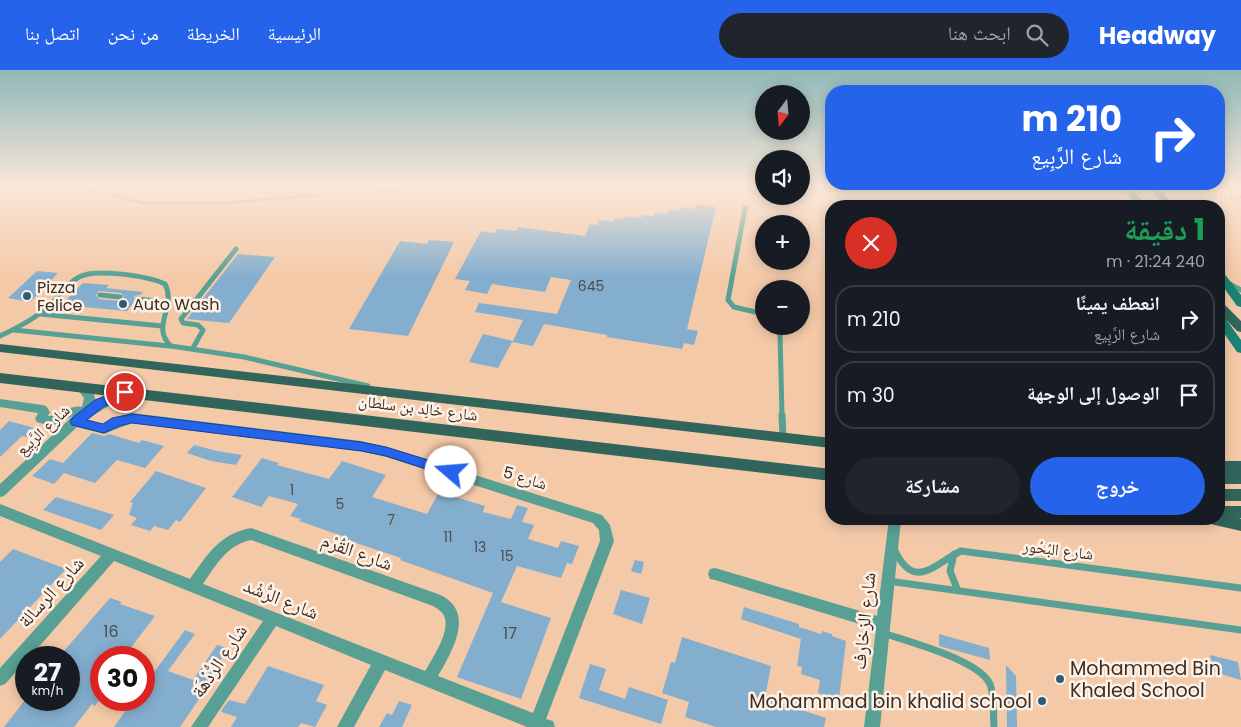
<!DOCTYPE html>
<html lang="ar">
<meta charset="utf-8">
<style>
:root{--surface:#171b24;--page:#20242c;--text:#f1f3f6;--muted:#9ea1a6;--line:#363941;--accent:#2563eb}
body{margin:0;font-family:Poppins,"Noto Naskh Arabic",sans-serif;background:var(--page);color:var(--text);direction:rtl;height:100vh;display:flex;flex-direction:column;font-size:19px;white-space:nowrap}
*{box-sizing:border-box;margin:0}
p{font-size:16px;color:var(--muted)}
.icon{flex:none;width:28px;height:28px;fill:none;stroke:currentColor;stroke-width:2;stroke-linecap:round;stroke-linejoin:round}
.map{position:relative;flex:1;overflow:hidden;direction:ltr}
.details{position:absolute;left:825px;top:130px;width:400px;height:325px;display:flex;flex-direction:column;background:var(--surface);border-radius:20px;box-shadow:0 2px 12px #0003;direction:rtl}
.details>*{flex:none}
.hud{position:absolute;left:825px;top:15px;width:400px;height:105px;border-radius:20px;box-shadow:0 2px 12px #0003;direction:rtl;background:#2563eb;color:#fff;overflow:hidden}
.needle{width:32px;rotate:196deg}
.tools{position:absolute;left:755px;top:15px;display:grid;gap:10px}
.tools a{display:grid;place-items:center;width:55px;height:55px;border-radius:50%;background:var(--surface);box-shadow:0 2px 12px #0003;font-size:25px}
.speed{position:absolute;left:15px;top:576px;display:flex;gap:10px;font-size:25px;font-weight:700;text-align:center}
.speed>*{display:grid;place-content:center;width:65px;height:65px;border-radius:50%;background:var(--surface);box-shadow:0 2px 12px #0003;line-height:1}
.speed small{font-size:12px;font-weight:400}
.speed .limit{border:8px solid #d22;background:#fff;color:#111}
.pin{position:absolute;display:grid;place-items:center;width:42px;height:42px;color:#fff;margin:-21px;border:2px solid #fff;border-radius:50%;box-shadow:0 1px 5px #0007}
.me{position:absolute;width:55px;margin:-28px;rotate:288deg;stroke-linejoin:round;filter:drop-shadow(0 0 4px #0008)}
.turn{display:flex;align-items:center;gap:18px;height:105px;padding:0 20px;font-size:22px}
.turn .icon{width:65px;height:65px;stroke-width:2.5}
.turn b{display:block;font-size:35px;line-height:42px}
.round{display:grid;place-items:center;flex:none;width:52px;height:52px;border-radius:26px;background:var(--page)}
.head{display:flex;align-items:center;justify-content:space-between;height:85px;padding:0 20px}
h1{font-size:30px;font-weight:700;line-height:38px;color:#1e9e55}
.primary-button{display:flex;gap:10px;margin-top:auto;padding:10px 20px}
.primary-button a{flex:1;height:58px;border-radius:30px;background:var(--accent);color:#fff;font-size:20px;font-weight:700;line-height:58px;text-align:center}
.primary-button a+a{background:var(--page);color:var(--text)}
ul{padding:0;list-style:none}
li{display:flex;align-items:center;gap:15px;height:68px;margin:0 10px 8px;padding:0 10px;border:2px solid var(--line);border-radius:20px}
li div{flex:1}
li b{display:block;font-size:19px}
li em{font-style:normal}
header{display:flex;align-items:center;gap:30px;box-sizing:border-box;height:70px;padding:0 25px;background:var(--accent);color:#fff}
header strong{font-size:24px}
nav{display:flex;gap:28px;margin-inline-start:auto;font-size:18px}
.search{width:350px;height:45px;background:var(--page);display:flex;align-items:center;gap:12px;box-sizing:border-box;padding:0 18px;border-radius:28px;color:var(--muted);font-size:19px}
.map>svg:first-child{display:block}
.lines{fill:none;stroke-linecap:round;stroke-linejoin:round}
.stream{stroke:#a9be6d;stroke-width:3}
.building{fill:#84aece;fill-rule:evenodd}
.path{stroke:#9c7f67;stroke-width:2;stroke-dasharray:2 3;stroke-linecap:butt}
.lane-far1{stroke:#57a093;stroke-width:5}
.lane{stroke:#57a093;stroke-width:7}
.street{fill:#57a093;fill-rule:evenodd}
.secondary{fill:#1b8273;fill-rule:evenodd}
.primary{fill:#31655c;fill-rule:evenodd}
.route{fill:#2563eb;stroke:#184099}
.poi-dot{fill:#2d5b7a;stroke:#fef1e7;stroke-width:2}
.labels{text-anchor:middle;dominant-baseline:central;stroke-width:5;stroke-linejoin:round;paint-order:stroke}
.number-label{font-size:14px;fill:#504e4c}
.poi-label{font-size:16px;fill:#3e2e21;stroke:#fef1e7;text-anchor:start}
.street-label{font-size:16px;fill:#3e2e21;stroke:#fef1e7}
.near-number-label{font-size:16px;fill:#504e4c}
.near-street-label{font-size:19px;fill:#3e2e21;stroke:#fef1e7}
.near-poi-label{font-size:19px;fill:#3e2e21;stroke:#fef1e7;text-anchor:start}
</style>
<header>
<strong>Headway</strong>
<div class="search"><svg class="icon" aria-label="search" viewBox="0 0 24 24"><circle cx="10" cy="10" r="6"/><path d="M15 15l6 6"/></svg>ابحث هنا</div>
<nav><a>الرئيسية</a><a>الخريطة</a><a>من نحن</a><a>اتصل بنا</a></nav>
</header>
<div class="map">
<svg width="1241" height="657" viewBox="0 0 1241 657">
<rect width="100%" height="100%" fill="#f3c9a8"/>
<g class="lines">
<!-- stream -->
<path class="stream" d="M73,116L144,133H224L340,123L476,116"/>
</g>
<!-- building -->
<path class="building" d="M696,134L716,137L687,259L698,261L694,275L684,273L682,279L607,267V265L544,254L533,276L512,272L498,298L469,292L483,264L513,271L523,250L475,242L479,233L557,244L571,210L551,207L545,222L492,214L487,224L465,220L470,211L455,209L481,161L495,163L497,159L516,161L518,157L585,166L590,154L597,155L599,150L613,152L615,148L624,149L625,146L641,148L642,145L654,146L655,143L667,144L669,139L680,141L681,137L694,139Z
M429,170L454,172L408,266L349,259L400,171L427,174Z
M238,184L275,187L229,253L187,249Z
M37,201L58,203L30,232L8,228Z
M83,213L109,215L106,218L143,222L140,225L134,226V232L127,241L61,235ZM99,221L121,223L124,228L120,231L99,229L96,225Z
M9,351L38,359L29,368L22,366L0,387V360Z
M92,363L104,366L109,364L139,373L142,370L164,376L145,398L117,390L95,413L64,403L54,414L32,406L50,389L63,393Z
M194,375L217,381L242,385L236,395L211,391L187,383Z
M262,388L279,393L277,395L329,409L342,391L386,405L372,427L427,444L439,422L485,436L483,442L511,449L517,435L528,438L522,452L534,455L528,469L558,478L561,471L579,476L572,494L567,493L561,508L517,496L501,532L551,548L521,629L457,607L493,523L400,490L401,488L347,470L348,468L299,451L301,449L290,446L298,434L269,426L261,437L232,427Z
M156,401L206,418L180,452L176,450L168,460L154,456L150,461L131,455L137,448L129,445L133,433L130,432Z
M56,427L114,445L101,460L43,440Z
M13,479L66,499L0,569V492Z
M635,490L644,492L641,504L631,501Z
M621,520L650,528L642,554L613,544Z
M110,528L122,532L120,534L155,546L123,588H101V627L95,636L92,634L74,657H4L25,630H69V624L77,613L69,610V584L63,582Z
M744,537L799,554V557L821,564L822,561L832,564V566L846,571L839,629L818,623L820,610L801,604L802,597L797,596L801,569L741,549Z
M185,560L195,564L168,601L193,610L217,575L228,578L205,615L208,616L180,657H114L133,630H144V616Z
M939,564L989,578L990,590L939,576Z
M682,567L771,596L765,628L826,648L824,657H716L685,647L689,632L662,623L671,592L675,593Z
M1210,585L1238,592L1241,610L1214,602Z
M590,594L606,599L599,620L625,629L629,617L668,630L661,654L579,628Z
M1006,595L1016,606L1017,657H1007Z
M268,596L324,615L316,631L327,635L315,657L301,653L298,657H231L237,647L221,642L223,638L229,630L245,634Z
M399,631L412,635L402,657H379L387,643L392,645Z"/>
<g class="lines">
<!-- path -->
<path class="path" d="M1207,116L1210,125L1222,129L1241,127"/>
<!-- lane-far1 -->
<path class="lane-far1" d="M745,138L728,230L734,237L764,244
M1230,214L1241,220
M100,225L120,227
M137,229L168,232
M40,244L162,256
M778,256L780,264L782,346
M14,260L169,276
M0,266C17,258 35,249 49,236C59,227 66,214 79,207C95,198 148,206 165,214C177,237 150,257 171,276L244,287L368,316
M193,278L203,260L198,255L183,253L181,249L236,179"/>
<!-- lane -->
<path class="lane" d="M782,345L783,368
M895,481C915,521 933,495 961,481L1241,518
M954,484L950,501L958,521
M888,511L1241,560
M883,563C909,572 979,590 990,614C995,627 993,644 994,657"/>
<!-- street -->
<path class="street" d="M82,313C90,315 96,324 95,332L125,318L129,319L131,322C128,326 94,344 86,350L103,354L118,347L132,343L361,371L386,377L602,445L610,455L614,471L546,649L553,651L555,657H527L385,600L354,657H337L371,595L276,556L208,657H191L263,551L114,491L29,588H26V591L5,614L0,616V598L101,486L0,446V434L190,509C208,484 219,464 251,458L438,524C477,540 452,582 438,606L533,643L600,471L599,460L593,453L386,387L361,381L132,353L104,364L77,357L4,426L0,427V414L74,345C59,354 55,358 37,352L35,349L38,343L0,337V329L42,335L46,336L50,342L48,346C61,347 68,334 82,337L84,328L76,317ZM251,470L433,536C437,538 441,541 443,544C453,558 432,589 425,601L203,514C216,495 227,475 251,470Z
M889,449H901L880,657H864L876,559L715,510L710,509L708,504L710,499L715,498L877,546Z"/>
<!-- secondary -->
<path class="secondary" d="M1122,116H1131L1146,136H1136Z
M1149,116H1158L1173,136H1163Z
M1219,201L1223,202L1241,225V237L1237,236L1219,211Z
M1219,244L1223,245L1241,270V283L1237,282L1219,256Z"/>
<!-- primary -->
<path class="primary" d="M1219,232L1223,233L1241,251V262L1237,261L1219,242Z
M0,274L831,368V378L0,282Z
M0,303L831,399V411L0,313Z
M1219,391H1241V414H1219Z
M1219,419H1241V431H1219Z
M1219,436H1241V448H1239L1241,449V461L1206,453L1204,449H1219Z"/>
</g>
<!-- sky -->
<linearGradient id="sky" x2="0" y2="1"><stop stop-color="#8fb8b7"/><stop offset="0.56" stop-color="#fae7d8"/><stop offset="1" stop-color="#fae7d8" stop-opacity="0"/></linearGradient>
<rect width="1241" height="208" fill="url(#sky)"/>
<!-- route -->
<path class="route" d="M125,318L129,319L131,322L129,325L103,337L87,350L103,354L112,348L132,344L361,372L386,377L451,397L455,398L457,402L455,406L451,407L386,386L361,381L132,353L119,356L104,363L72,355L70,352L72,348L95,330Z"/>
<!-- markers -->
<g class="poi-dot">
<circle cx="27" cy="226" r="5"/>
<circle cx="123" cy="234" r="5"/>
<circle cx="1060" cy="609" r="5"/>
<circle cx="1042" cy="631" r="5"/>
</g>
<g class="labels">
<!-- number labels -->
<g class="number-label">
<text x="591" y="216">645</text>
<text x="292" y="420">1</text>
<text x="340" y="434">5</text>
<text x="391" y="450">7</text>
<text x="448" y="467">11</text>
<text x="480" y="477">13</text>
<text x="507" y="486">15</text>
</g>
<!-- poi labels -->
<g class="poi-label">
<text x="37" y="217">Pizza<tspan x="37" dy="18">Felice</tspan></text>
<text x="133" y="234">Auto Wash</text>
</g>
<!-- street labels -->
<g class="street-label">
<text transform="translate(418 338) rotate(7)">شارع خالِد بن سلطان</text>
<text transform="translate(43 360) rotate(-43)">شارع الرَّبِيع</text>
<text transform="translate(525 408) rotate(17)">شارع 5</text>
<text transform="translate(1058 480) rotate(7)">شارع البُحُور</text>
</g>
<!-- near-number labels -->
<g class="near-number-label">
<text x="111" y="561">16</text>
<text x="510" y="563">17</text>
</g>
<!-- near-street labels -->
<g class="near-street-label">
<text transform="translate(357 482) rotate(20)">شارع القُرْم</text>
<text transform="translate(51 522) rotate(-48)">شارع الرسالة</text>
<text transform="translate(281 529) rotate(22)">شارع الرُّشْد</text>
<text transform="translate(864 551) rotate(-84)">شارع الزخارف</text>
<text transform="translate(219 591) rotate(-56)">شارع الرُّدْهَة</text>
</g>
<!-- near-poi labels -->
<g class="near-poi-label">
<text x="1070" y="598">Mohammed Bin<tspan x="1070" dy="22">Khaled School</tspan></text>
<text x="1032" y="631" text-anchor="end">Mohammad bin khalid school</text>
</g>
</g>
</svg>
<div class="tools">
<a><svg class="needle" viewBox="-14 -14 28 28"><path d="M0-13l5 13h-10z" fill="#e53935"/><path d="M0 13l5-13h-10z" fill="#9ea1a6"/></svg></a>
<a><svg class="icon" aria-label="sound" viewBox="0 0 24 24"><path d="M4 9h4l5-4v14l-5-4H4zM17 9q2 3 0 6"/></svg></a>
<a>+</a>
<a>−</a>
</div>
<div class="speed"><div>27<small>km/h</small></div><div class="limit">30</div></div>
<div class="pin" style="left:125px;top:322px;background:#d93025"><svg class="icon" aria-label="arrive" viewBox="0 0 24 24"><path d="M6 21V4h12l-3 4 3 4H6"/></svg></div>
<svg class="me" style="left:451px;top:402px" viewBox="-20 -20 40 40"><circle r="19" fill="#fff"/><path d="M0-13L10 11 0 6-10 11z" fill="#2563eb"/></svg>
<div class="hud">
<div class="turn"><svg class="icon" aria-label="right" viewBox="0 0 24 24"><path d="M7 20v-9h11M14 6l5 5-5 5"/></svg><div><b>210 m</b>شارع الرَّبِيع</div></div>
</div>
<section class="details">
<div class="head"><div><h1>1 دقيقة</h1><p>240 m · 21:24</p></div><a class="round" style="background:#d93025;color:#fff"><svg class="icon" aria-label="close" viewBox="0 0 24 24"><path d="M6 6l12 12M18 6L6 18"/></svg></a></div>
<ul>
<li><svg class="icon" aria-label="right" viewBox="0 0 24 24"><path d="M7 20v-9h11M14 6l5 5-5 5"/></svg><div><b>انعطف يمينًا</b><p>شارع الرَّبِيع</p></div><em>210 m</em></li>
<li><svg class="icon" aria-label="arrive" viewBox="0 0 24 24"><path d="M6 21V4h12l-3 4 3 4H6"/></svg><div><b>الوصول إلى الوجهة</b></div><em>30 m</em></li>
</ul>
<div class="primary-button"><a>خروج</a><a>مشاركة</a></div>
</section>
</div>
